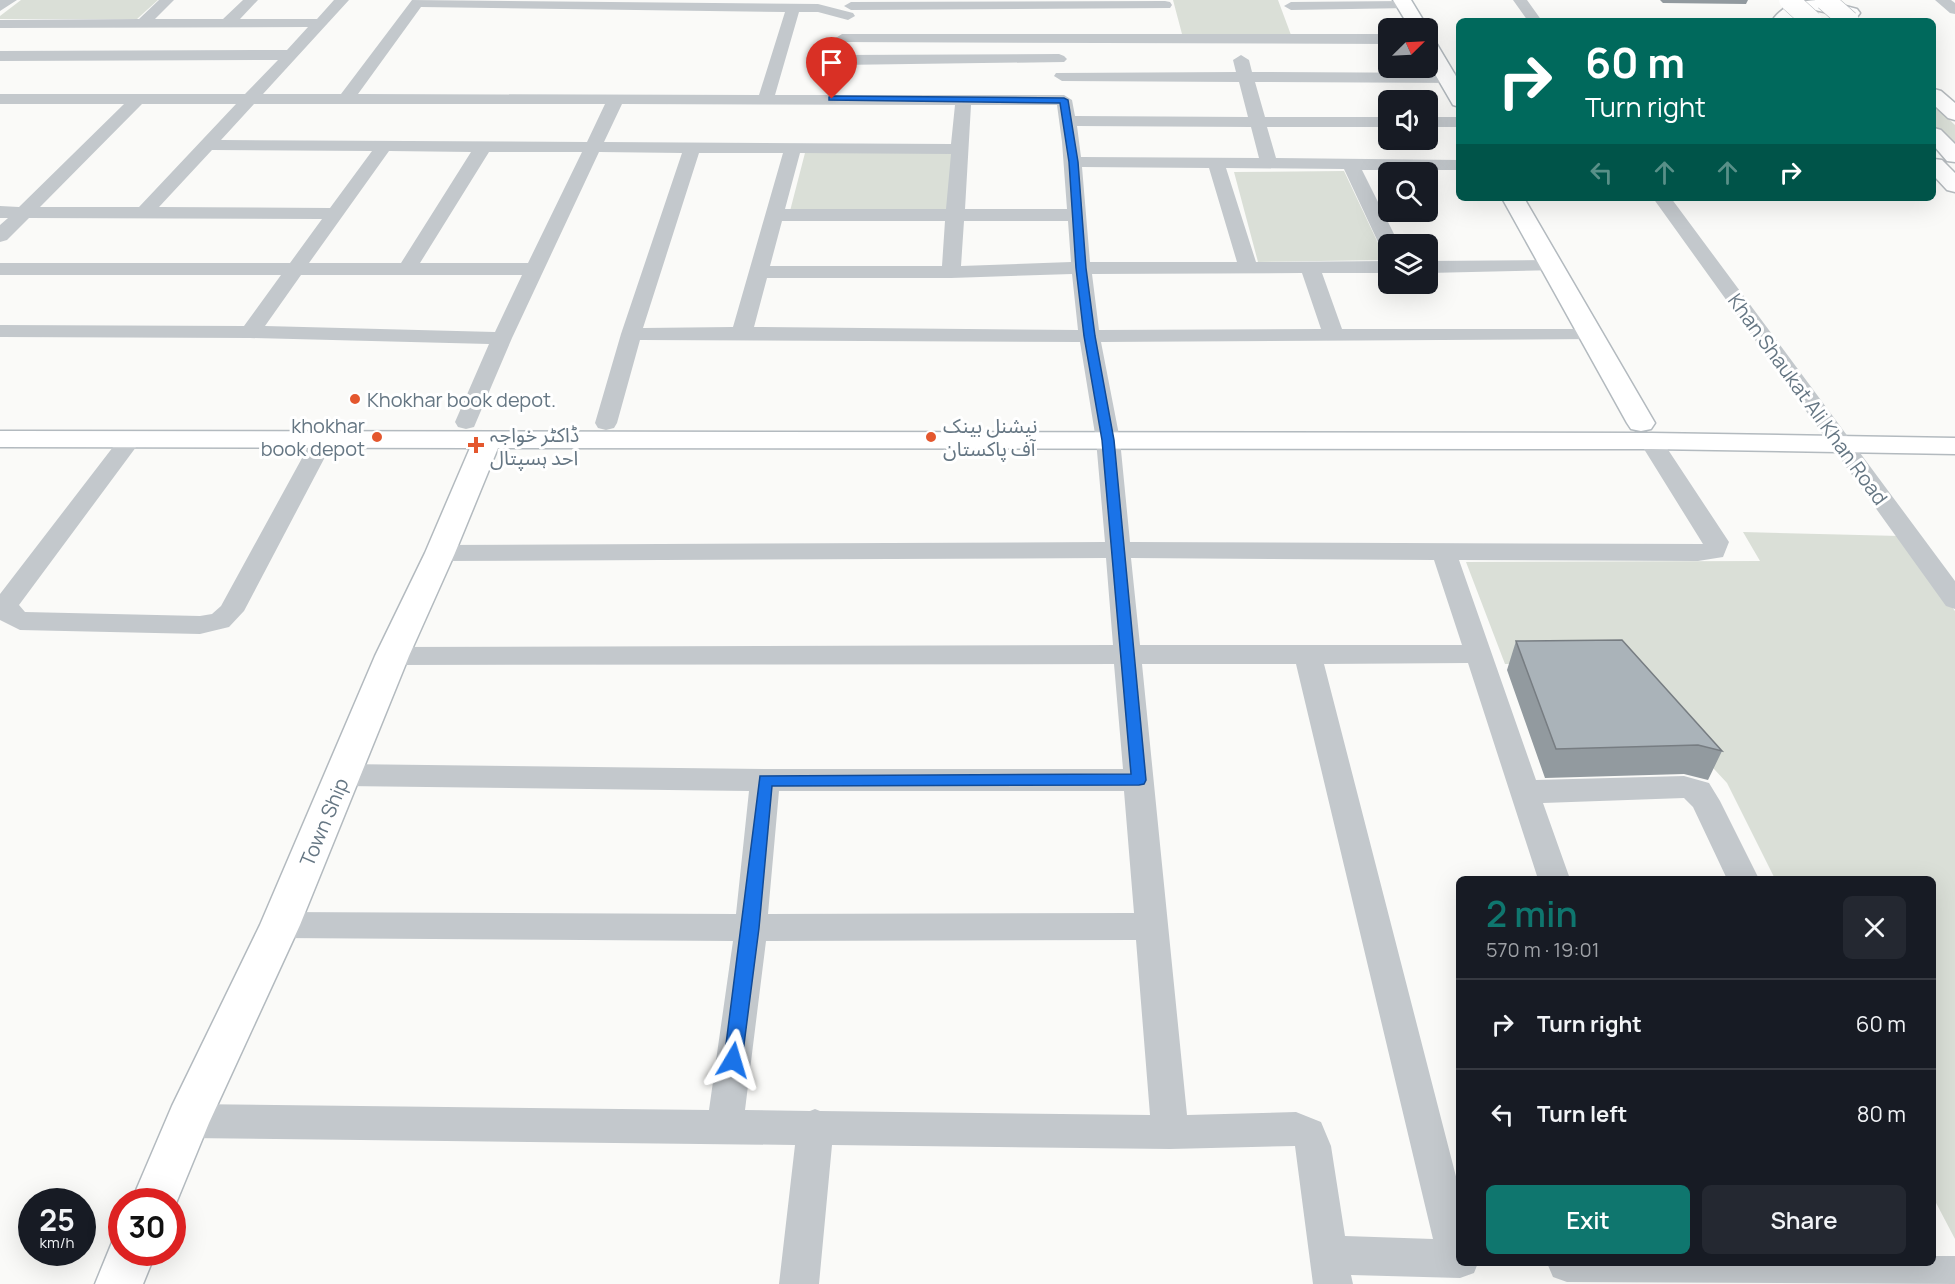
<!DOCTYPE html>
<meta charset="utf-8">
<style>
:root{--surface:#171b24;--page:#242831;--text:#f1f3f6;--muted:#9ea1a6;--line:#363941;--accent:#0f766e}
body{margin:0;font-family:Manrope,"Noto Sans Arabic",sans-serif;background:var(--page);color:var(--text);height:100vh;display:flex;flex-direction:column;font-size:22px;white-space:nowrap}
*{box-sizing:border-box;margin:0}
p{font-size:20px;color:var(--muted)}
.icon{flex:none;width:33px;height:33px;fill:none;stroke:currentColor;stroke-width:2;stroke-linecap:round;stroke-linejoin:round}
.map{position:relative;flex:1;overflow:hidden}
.sheet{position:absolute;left:1456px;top:876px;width:480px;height:390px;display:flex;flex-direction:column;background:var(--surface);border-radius:9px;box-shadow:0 6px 24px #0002}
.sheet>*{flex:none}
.banner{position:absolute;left:1456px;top:18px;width:480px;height:183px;border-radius:9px;box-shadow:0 6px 24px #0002;background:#00695c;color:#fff;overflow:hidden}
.needle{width:39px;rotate:66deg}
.buttons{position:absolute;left:1378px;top:18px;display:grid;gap:12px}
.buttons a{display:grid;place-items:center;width:60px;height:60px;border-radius:9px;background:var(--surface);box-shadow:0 6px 24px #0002;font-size:30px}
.speed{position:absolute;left:18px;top:1188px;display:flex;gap:12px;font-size:30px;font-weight:700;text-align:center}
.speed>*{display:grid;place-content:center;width:78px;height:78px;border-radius:50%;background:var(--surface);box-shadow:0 6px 24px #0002;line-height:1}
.speed small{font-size:15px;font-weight:400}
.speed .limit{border:9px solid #d22;background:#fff;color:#111}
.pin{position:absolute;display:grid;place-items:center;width:51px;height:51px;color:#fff;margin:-62px -26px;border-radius:50% 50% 50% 0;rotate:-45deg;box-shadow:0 0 6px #0007}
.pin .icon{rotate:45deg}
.me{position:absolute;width:66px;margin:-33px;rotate:7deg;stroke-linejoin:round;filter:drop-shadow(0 0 4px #0008)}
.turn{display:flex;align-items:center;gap:21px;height:126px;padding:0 30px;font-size:27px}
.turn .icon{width:78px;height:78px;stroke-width:2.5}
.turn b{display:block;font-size:42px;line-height:51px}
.lanes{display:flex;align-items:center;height:57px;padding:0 30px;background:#0003;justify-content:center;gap:30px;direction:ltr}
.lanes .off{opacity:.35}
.round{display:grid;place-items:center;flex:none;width:63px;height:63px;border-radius:9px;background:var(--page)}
.head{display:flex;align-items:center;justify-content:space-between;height:102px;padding:0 30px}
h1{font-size:36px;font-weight:600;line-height:45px;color:var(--accent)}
.action{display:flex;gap:12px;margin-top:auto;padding:12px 30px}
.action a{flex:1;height:69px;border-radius:9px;background:var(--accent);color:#fff;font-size:24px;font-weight:600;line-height:69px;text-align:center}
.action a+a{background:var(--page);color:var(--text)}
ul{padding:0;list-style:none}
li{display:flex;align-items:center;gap:18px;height:90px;padding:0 30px;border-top:2px solid var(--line)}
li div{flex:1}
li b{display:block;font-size:22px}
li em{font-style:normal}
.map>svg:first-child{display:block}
.green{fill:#dadfd7}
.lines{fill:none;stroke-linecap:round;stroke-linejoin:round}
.secondary-casing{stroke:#b3babf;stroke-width:3}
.primary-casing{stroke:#b5babe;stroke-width:3}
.street{fill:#c3c8cc;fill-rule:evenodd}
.secondary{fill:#fff;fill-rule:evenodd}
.primary{fill:#fff;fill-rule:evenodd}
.primary-bridge-casing{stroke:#b5babe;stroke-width:21;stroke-linecap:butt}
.primary-bridge{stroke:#fff;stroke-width:20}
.wall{fill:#929a9f}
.building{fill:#aab3b9;stroke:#777d82;stroke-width:1.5}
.route{fill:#1a73e8;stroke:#114b97;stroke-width:1.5}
.poi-dot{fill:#e4572e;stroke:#fff;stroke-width:2}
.labels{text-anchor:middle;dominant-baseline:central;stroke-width:6;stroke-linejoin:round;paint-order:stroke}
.poi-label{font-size:20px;fill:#657683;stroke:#fff;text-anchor:start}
.street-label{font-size:20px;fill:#657683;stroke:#fff}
</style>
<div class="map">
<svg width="1955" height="1284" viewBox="0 0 1955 1284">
<rect width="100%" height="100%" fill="#fafaf8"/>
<!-- green -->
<path class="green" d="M21,0H158L137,19H0V16Z
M1173,0H1278L1291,35L1182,34Z
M1934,105L1955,125V151L1934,131Z
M806,149L955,151L952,211H790Z
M1344,171L1386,260L1258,262L1234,172Z
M1743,532L1900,536L1955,611V1239L1934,1199V879H1775L1727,783L1615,662L1505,664L1466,562L1760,561Z"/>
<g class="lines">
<defs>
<path id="secondary" d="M1393,0H1411L1428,28H1410Z
M1428,39L1435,41L1460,83V107L1453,105L1428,62Z
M1502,198H1524L1655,423L1651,429L1641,431L1631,429L1627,423Z
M0,431L1651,433L1955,438V454L1651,449L498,448L455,553L409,656L300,925L209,1123L172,1213V1202H131L172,1106L260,925L375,656L425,553L470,448L0,447Z
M122,1233V1252H156L143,1284H95L115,1235Z"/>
<path id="primary" d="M1823,0L1857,9L1860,13L1857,17L1851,18L1815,10L1806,12L1790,21H1776L1774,18C1785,3 1806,0 1823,0Z
M1934,89L1941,91L1955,103V120L1948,118L1934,105Z
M1934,128L1941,130L1955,144V162L1947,161L1934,146Z
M1934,159L1942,160L1955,173V192L1947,190L1934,176Z"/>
</defs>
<!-- secondary casing -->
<use href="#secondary" class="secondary-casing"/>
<!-- primary casing -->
<use href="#primary" class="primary-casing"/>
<!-- street -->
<path class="street" d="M0,0H17L0,11Z
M159,0H174L155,19H223L243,0H258L240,19H317L334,0H349L263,94H341L412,0L818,4L853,13L855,16L848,20L818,12H799L775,95H1064L1072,100L1075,116L1248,117L1239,82L1062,81L1054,76L1056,73L1236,72L1233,60L1241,55L1249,60L1252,72L1460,73V83L1255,82L1265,117H1389V127H1267L1276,158L1460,160V170H1362L1399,244H1389V250L1382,248L1379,244L1344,169L1226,168L1256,262L1389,261V273H1322L1342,329H1590L1597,331L1600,335L1597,339L1101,342L1120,440L1130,542L1703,544L1639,441L1643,436L1651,434L1659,436L1729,542L1723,557L1698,561L1459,560L1536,780L1684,776L1709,783L1720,801L1759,879H1727L1693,807L1684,798L1543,803L1570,879H1538L1468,663L1324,664L1460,1192V1263H1478L1474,1273L1460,1278L1351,1275L1353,1284H1313L1295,1146L1170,1149L832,1145L819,1284H779L795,1145L188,1138L175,1133L170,1121L175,1109L188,1104L709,1110L733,941L280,938L268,934L264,925L268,916L280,912L736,914L749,791L344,786L334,783L329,775L334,767L344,764L765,769H1123L1114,664L392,665L382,663L378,656L382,649L392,647L1113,645L1106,558L440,561L431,559L427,553L431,547L440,545L1105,542L1096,440L1080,342L640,340L617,423L614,428L606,430L598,428L595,423L621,334L682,153L599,152L512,338L474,427L466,429L458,427L455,422L489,344L250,338L0,337V325L244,326L281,275H0V263H290L322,219L29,218L7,240L0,242V225L8,218H0V206L19,207L124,104H0V94H245L278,60L0,61V51L287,50L308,27L0,28V20L139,19ZM421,7L785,12L759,95L358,94ZM142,104H236L139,207H40ZM254,104H605L587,142L221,140ZM622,104L955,105L951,144L604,142ZM971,105H1057L1062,142L1067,209H965ZM1077,126L1251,127L1259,158L1081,157ZM212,150L372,151L330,208L159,207ZM389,151L471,152L401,263H309ZM489,152H582L528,263H420ZM699,153H783L733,327L643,328ZM800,153L951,154L946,209H785ZM1082,167L1209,168L1237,262H1090ZM782,221H945L942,266H770ZM964,221H1068L1071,262L961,266ZM1302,273L1321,329L1099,330L1092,274ZM1072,274L1078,330L754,327L767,278H951ZM301,275H522L495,332L265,326ZM1131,558L1434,560L1462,645H1140ZM1142,664H1296L1433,1239L1345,1236L1331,1146L1321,1122L1296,1112L1187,1115ZM779,791H1124L1134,913L768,914ZM1136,940L1150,1115L820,1111L815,1109L810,1111L745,1110L766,941Z
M1513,0H1527L1542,21H1528Z
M1935,0H1951L1955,3V14L1950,13Z
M1165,1L1170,2L1172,5L1170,8L851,10L844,6L851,2Z
M1405,1L1410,2L1412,5L1410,8L1291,10L1284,6L1291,2Z
M842,34H1389V44L837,42L834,39Z
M1059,54L1064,56L1067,59L1064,62L839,65L831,60L839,55Z
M1428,117H1460V127H1428Z
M1653,198H1671L1955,581V609L1946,606Z
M1552,260L1559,262L1562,266L1559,270L1428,273V261Z
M324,431L332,433L335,438L244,611L229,627L200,634L20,630L0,620V594L123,434L131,432L139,434L142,439L19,605L25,612L200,616L212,614L221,606L313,438L316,433Z
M1934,1256H1955V1284L1567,1282L1553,1277L1547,1263H1934Z"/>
<!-- secondary -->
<use href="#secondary" class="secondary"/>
<!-- primary -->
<use href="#primary" class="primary"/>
<defs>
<path id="primary-bridge" d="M1789,0L1812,21
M1825,0L1849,21"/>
</defs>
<!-- primary-bridge casing -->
<use href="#primary-bridge" class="primary-bridge-casing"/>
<!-- primary-bridge -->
<use href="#primary-bridge" class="primary-bridge"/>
</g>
<!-- wall -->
<path class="wall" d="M1660,0H1748L1746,4L1663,3Z
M1516,641L1722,751L1708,780L1684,774L1545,778L1507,670Z"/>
<!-- building -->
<path class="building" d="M1622,640L1722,751L1698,745L1556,749L1516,641Z"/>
<!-- route -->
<path class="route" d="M832,96L1064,98L1068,100L1078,162L1086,268L1095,336L1114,440L1146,780L1144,784L1139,785L772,786L759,928L742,1060L740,1065L733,1068L727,1065L724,1060L760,776L1131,774L1102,440L1084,336L1076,268L1069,162L1060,103L829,100V97Z"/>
<!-- markers -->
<g class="poi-dot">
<circle cx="355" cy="399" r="6"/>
<circle cx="377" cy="437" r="6"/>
<circle cx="931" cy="437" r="6"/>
<path d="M473 436h6v6h6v6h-6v6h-6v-6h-6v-6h6z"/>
</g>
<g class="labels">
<!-- poi labels -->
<g class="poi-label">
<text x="367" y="399">Khokhar book depot.</text>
<text x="365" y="425" text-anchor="end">khokhar<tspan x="365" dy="23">book depot</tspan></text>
<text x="943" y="425">نیشنل بینک<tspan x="943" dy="23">آف پاکستان</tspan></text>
<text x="490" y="434">ڈاکٹر خواجہ<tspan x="490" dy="23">احد ہسپتال</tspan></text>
</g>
<!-- street labels -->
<g class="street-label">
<text transform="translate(1808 399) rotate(54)">Khan Shaukat Ali Khan Road</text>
<text transform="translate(324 822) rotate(-67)">Town Ship</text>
</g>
</g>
</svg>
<div class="buttons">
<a><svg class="needle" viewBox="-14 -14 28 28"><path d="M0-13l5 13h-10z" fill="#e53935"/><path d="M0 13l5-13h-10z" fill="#9ea1a6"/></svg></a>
<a><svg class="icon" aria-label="sound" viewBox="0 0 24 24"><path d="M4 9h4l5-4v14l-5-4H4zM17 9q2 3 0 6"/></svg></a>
<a><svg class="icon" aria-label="search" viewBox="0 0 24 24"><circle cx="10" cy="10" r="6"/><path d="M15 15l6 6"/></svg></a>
<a><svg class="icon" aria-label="layers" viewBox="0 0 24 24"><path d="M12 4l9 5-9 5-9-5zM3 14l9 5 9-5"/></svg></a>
</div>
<div class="speed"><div>25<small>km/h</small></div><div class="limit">30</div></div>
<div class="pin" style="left:832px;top:99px;background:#d93025"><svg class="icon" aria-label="arrive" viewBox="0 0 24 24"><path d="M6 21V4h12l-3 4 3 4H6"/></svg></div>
<svg class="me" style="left:733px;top:1060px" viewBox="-20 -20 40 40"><path d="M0-17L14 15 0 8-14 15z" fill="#1a73e8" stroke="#fff" stroke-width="4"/></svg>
<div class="banner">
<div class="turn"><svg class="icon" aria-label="right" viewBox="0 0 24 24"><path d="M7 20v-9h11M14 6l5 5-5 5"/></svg><div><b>60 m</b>Turn right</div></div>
<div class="lanes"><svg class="icon off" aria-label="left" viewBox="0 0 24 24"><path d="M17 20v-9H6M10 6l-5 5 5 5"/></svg><svg class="icon off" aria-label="ahead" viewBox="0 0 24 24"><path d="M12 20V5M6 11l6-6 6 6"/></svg><svg class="icon off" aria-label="ahead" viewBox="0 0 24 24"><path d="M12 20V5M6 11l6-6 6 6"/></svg><svg class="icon" aria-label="right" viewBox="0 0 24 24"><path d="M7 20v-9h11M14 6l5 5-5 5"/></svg></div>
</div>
<section class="sheet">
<div class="head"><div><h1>2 min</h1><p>570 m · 19:01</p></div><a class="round"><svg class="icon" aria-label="close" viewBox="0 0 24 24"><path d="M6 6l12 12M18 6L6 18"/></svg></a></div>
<ul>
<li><svg class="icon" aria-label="right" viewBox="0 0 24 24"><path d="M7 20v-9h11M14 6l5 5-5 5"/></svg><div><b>Turn right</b></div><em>60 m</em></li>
<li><svg class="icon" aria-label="left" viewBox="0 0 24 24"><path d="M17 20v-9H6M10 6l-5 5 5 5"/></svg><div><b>Turn left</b></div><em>80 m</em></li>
</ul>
<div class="action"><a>Exit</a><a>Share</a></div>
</section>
</div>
